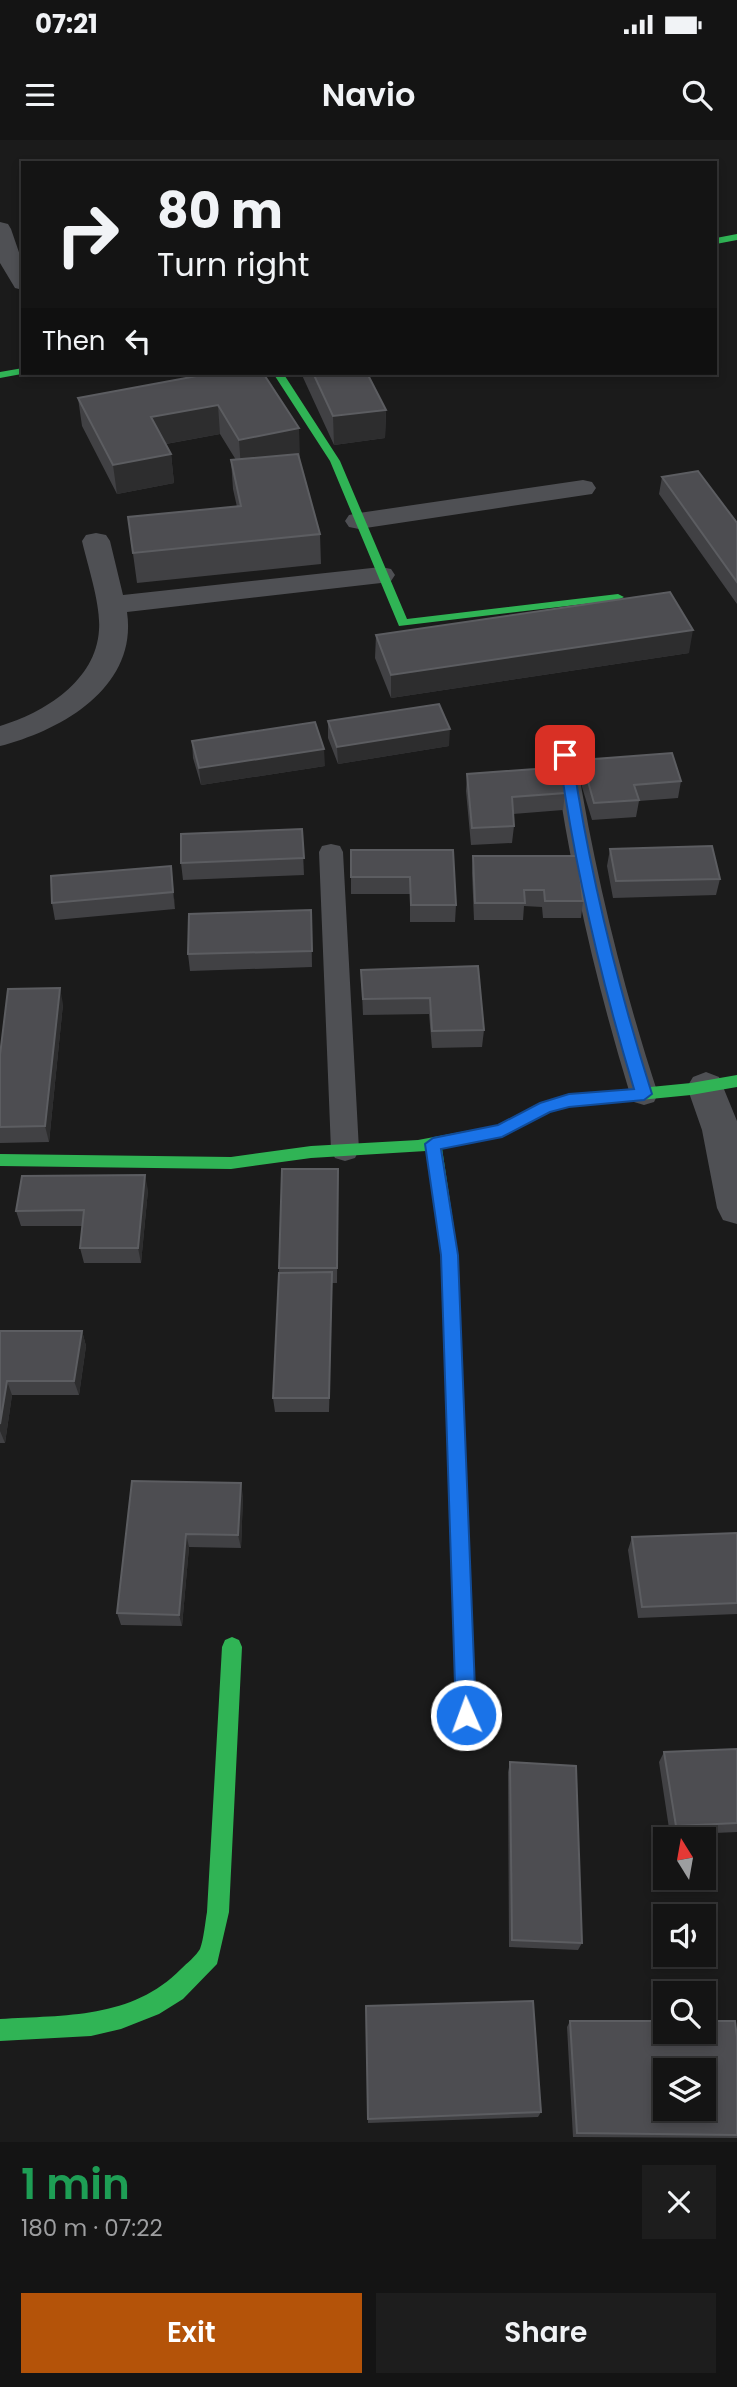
<!DOCTYPE html>
<meta charset="utf-8">
<style>
:root{--surface:#141414;--page:#1d1d1d;--text:#f1f3f6;--muted:#9d9ea0;--line:#333334;--accent:#b45309}
body{margin:0;font-family:Poppins,sans-serif;background:var(--page);color:var(--text);height:100vh;display:flex;flex-direction:column;font-size:26px;white-space:nowrap}
*{box-sizing:border-box;margin:0}
p{font-size:23px;color:var(--muted)}
.icon{flex:none;width:38px;height:38px;fill:none;stroke:currentColor;stroke-width:2;stroke-linecap:round;stroke-linejoin:round}
.map{position:relative;height:2002px;overflow:hidden}
.panel{display:flex;flex-direction:column;background:var(--surface);flex:1}
.panel>*{flex:none}
.banner{position:absolute;left:21px;top:21px;width:696px;height:214px;border-radius:0px;box-shadow:0 4px 10px #0003,0 0 0 2px var(--line);background:#141414;color:var(--text);overflow:hidden}
.needle{width:46px;rotate:349deg}
.controls{position:absolute;left:653px;top:1687px;display:grid;gap:14px}
.controls a{display:grid;place-items:center;width:63px;height:63px;border-radius:0px;background:var(--surface);box-shadow:0 4px 10px #0003,0 0 0 2px var(--line);font-size:35px}
.pin{position:absolute;display:grid;place-items:center;width:60px;height:60px;color:#fff;margin:-30px;border-radius:14px;box-shadow:0 4px 10px #0006}
.me{position:absolute;width:77px;margin:-38px;rotate:358deg;stroke-linejoin:round;filter:drop-shadow(0 0 5px #0008)}
.turn{display:flex;align-items:center;gap:24px;height:147px;padding:0 21px;font-size:32px}
.turn .icon{width:91px;height:91px;stroke-width:2.5}
.turn b{display:block;font-size:49px;line-height:60px}
.then{display:flex;align-items:center;height:66px;padding:0 21px;background:#0003;gap:14px;font-size:26px}
.round{display:grid;place-items:center;flex:none;width:74px;height:74px;border-radius:0px;background:var(--page)}
.summary{display:flex;align-items:center;justify-content:space-between;height:119px;padding:0 21px}
h1{font-size:42px;font-weight:600;line-height:52px;color:#1e9e55}
.action{display:flex;gap:14px;margin-top:auto;padding:14px 21px}
.action a{flex:1;height:80px;border-radius:0px;background:var(--accent);color:#fff;font-size:28px;font-weight:600;line-height:80px;text-align:center}
.action a+a{background:var(--page);color:var(--text)}
.status{display:flex;justify-content:space-between;align-items:center;height:49px;padding:0 35px;background:var(--surface);direction:ltr}
.status svg{height:19px;fill:currentColor}
header{display:flex;justify-content:space-between;align-items:center;height:91px;padding:0 21px;background:var(--surface);font-size:32px;font-weight:600}
.map>svg:first-child{display:block}
.lines{fill:none;stroke-linecap:round;stroke-linejoin:round}
.lane{fill:#4f5054;fill-rule:evenodd}
.street{fill:#4f5054;fill-rule:evenodd}
.fast{fill:#30b455;fill-rule:evenodd}
.wall{fill:#414144}
.shaded-wall{fill:#2d2d2e}
.building{fill:#4d4d51;stroke:#5c5d61;stroke-width:2;fill-rule:evenodd}
.route{fill:#1a73e8;stroke:#114b97;stroke-width:2}
</style>
<div class="status"><b>07:21</b><svg viewBox="0 0 49 12"><path d="M0 12V9h3v3zM5 12V6h3v6zM10 12V3h3v9zM15 12V0h3v12zM26 1h20v11H26zM47 4h2v5h-2z"/></svg></div>
<header><svg class="icon" aria-label="menu" viewBox="0 0 24 24"><path d="M4 6h16M4 12h16M4 18h16"/></svg>Navio<svg class="icon" aria-label="search" viewBox="0 0 24 24"><circle cx="10" cy="10" r="6"/><path d="M15 15l6 6"/></svg></header>
<div class="map">
<svg width="737" height="2002" viewBox="0 0 737 2002">
<rect width="100%" height="100%" fill="#1b1b1b"/>
<g class="lines">
<!-- lane -->
<path class="lane" d="M565,608L573,610L576,615C594,730 622,844 658,954L654,962L644,965L634,962L630,954C596,843 570,730 554,615L557,610Z
M331,704L340,706L343,712L359,1010L355,1018L345,1021L335,1018L331,1010L319,712L322,706Z"/>
<!-- street -->
<path class="street" d="M0,82L8,84L11,89L23,124V150L15,148L0,123Z
M583,340L592,342L596,348L592,354L359,389L349,387L345,381L349,375L359,373Z
M96,393L106,395L110,401L123,455L381,427L391,429L395,435L391,441L381,443L127,472C138,547 62,590 0,606V586C44,573 96,541 99,490C101,465 88,427 82,401L86,395Z
M706,932L719,937L737,981V1084L723,1080L717,1068L702,990L687,947L693,937Z"/>
<!-- fast -->
<path class="fast" d="M737,94V100L716,104V98Z
M23,228V233H27L0,238V232Z
M273,233H283L340,321L407,479L618,454L624,457L618,460L399,486L330,321Z
M737,935V947L691,955L569,967L549,972L501,997L442,1008L458,1115L476,1575L473,1582L466,1585L459,1582L456,1575L442,1115L426,1011L311,1018L231,1029L0,1026V1014L231,1017L311,1006L418,1000L498,985L540,963L569,955L691,943Z
M232,1497L239,1500L242,1507L229,1772L217,1824L183,1859L159,1874L121,1889L91,1896L0,1901V1879C65,1875 132,1879 181,1829C187,1823 196,1816 200,1809C204,1798 205,1783 207,1772L222,1507L225,1500Z"/>
</g>
<!-- wall -->
<path class="wall" d="M213,233L300,317H299L320,394L321,424L137,443L128,377L237,367L233,349L231,320H236L220,294L166,304L171,314L174,343L117,354L82,286L78,258Z
M301,233H367L386,270L385,298L334,305Z
M662,337L737,383V464L659,354Z
M376,495L689,513L391,558L375,518Z
M328,581L449,606L338,624L328,598Z
M192,601L325,626L201,645L193,618Z
M582,620L681,641L678,658L639,661L636,677L592,680L579,637Z
M467,634L565,653L563,670L513,674L514,686L512,703L471,705L466,651Z
M302,689L304,735L183,740L181,723Z
M610,709L720,739L716,755L613,758L607,726Z
M351,710H453L456,765L455,782H410V754H351Z
M473,716L583,761L581,778H543L542,767L524,766L523,780H474L472,733Z
M171,726L175,769L55,780L52,763Z
M311,770L312,827L190,831L188,814Z
M478,826L484,890L482,907L432,908L429,874L363,875L361,830Z
M63,864L49,1002L0,1003V915Z
M338,1044L337,1143H332L329,1272H275L273,1258L279,1128Z
M148,1050L141,1123H84L80,1108L82,1086H21L16,1071Z
M0,1191H82L86,1206L79,1255H12L5,1303H0Z
M132,1341L243,1356L241,1408L189,1407L182,1486L121,1485L117,1473Z
M737,1393V1474L638,1478L628,1410L632,1397Z
M737,1609V1692L670,1695L659,1622L664,1612Z
M510,1622L582,1803L578,1810L509,1807L508,1632Z
M366,1866L541,1972L538,1977L368,1983Z
M570,1881L737,1897V1998L573,1997L567,1887Z"/>
<!-- shaded-wall -->
<path class="shaded-wall" d="M218,265L220,294L154,306L151,277Z
M386,270L385,298L334,305L333,276Z
M299,288L300,317L241,329L239,300Z
M171,314L174,343L117,354L113,325Z
M693,490L689,513L391,558V535Z
M450,589L449,606L338,624L337,607Z
M324,609L325,626L201,645L199,628Z
M171,726L173,743L175,769L173,752Z
M60,848L63,864L49,1002L45,986Z
M145,1035L148,1050L141,1123L138,1108Z
M332,1132V1147L329,1272V1258Z
M82,1191L86,1206L79,1255L74,1241Z
M7,1241L12,1255L5,1303L0,1291V1284Z
M241,1343L243,1356L241,1408L238,1395Z
M186,1394L189,1407L182,1486L179,1475Z"/>
<!-- building -->
<path class="building" d="M213,233H263L299,288L239,300L218,265L151,277L171,314L113,325L78,258Z
M313,233H367L386,270L333,276Z
M298,314L320,394L133,413L128,377L241,366L231,320Z
M698,331L737,383V442L662,337Z
M670,452L693,490L391,535L376,495Z
M439,564L450,589L337,607L328,581Z
M315,582L324,609L199,628L192,601Z
M672,613L681,641L634,645L639,660L594,663L582,620Z
M562,627L565,653L512,657L514,686L472,688L467,634Z
M302,689L304,718L181,723V694Z
M712,706L720,739L616,741L610,709Z
M351,710H453L456,765H411L410,737H351Z
M473,716H578L583,761H545L544,750H524L525,763H475Z
M171,726L173,752L52,763L51,736Z
M311,770L312,811L188,814L189,774Z
M478,826L484,890L432,891L430,858L363,859L361,830Z
M60,848L45,986L0,987V915L8,849Z
M282,1029H338L337,1128H279Z
M145,1035L138,1108H80L84,1070L16,1071L22,1036Z
M332,1132L329,1258H273L279,1133Z
M0,1191H82L74,1241H7L0,1284Z
M132,1341L241,1343L238,1395L186,1394L179,1475L117,1473Z
M737,1393V1463L642,1467L632,1397Z
M737,1609V1683L676,1686L664,1612Z
M510,1622L576,1626L582,1803L512,1800Z
M533,1861L541,1972L368,1979L366,1866Z
M570,1881H665V1892H704V1881H735L737,1897V1995L577,1993ZM665,1930H704V1969H665Z"/>
<!-- route -->
<path class="route" d="M565,611L572,615C589,730 617,844 652,954L644,960L569,967L550,972L502,997L441,1009L458,1115L476,1575L473,1582L466,1585L459,1582L456,1575L441,1115L425,1004L433,998L498,985L540,963L569,954L634,949C601,840 575,728 559,615Z"/>
</svg>
<div class="controls">
<a><svg class="needle" viewBox="-14 -14 28 28"><path d="M0-13l5 13h-10z" fill="#e53935"/><path d="M0 13l5-13h-10z" fill="#9d9ea0"/></svg></a>
<a><svg class="icon" aria-label="sound" viewBox="0 0 24 24"><path d="M4 9h4l5-4v14l-5-4H4zM17 9q2 3 0 6"/></svg></a>
<a><svg class="icon" aria-label="search" viewBox="0 0 24 24"><circle cx="10" cy="10" r="6"/><path d="M15 15l6 6"/></svg></a>
<a><svg class="icon" aria-label="layers" viewBox="0 0 24 24"><path d="M12 4l9 5-9 5-9-5zM3 14l9 5 9-5"/></svg></a>
</div>
<div class="pin" style="left:565px;top:615px;background:#d93025"><svg class="icon" aria-label="arrive" viewBox="0 0 24 24"><path d="M6 21V4h12l-3 4 3 4H6"/></svg></div>
<svg class="me" style="left:466px;top:1575px" viewBox="-20 -20 40 40"><circle r="17" fill="#1a73e8" stroke="#fff" stroke-width="3"/><path d="M0-11L8 9 0 5-8 9z" fill="#fff"/></svg>
<div class="banner">
<div class="turn"><svg class="icon" aria-label="right" viewBox="0 0 24 24"><path d="M7 20v-9h11M14 6l5 5-5 5"/></svg><div><b>80 m</b>Turn right</div></div>
<div class="then">Then<svg class="icon" aria-label="left" viewBox="0 0 24 24"><path d="M17 20v-9H6M10 6l-5 5 5 5"/></svg></div>
</div>
</div>
<section class="panel">
<div class="summary"><div><h1>1 min</h1><p>180 m · 07:22</p></div><a class="round"><svg class="icon" aria-label="close" viewBox="0 0 24 24"><path d="M6 6l12 12M18 6L6 18"/></svg></a></div>
<div class="action"><a>Exit</a><a>Share</a></div>
</section>
